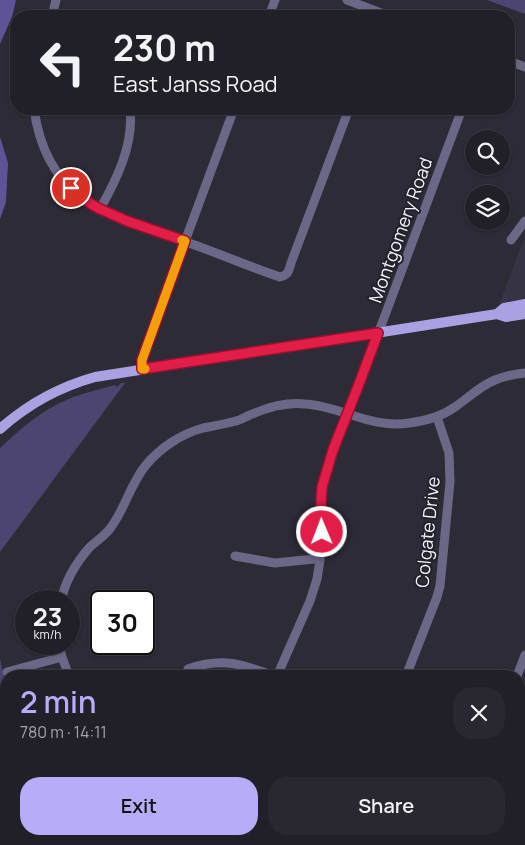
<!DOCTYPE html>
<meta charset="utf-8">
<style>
:root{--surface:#212028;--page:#292830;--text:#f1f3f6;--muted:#a2a3a8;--line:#3e3e45;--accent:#b6acf8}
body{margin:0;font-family:Manrope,sans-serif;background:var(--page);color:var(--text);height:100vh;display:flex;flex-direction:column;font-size:19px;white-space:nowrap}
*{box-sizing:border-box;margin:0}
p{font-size:16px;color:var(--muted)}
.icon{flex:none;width:28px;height:28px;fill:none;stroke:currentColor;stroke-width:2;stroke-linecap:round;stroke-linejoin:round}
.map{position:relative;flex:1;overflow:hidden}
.drawer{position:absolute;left:0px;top:670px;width:525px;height:175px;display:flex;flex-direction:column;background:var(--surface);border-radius:20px 20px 0 0;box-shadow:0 1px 4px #0004,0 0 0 1px var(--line)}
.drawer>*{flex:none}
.banner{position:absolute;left:10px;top:10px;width:505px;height:105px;border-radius:20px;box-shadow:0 1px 4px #0004,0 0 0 1px var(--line);background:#212028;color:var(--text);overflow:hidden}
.buttons{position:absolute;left:465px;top:130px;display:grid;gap:10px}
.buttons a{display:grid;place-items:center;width:45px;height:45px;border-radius:50%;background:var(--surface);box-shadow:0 1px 4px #0004,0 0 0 1px var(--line);font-size:25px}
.speed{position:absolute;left:15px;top:590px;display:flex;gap:10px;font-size:25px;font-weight:700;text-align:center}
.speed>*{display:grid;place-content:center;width:65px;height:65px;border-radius:50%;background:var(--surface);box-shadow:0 1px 4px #0004,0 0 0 1px var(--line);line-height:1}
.speed small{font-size:12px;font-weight:400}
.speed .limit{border:2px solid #111;border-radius:8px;background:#fff;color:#111}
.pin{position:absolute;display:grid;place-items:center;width:42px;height:42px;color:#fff;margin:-21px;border:2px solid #fff;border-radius:50%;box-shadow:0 1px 5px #0007}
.me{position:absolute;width:55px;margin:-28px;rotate:359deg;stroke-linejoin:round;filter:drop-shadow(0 0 4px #0008)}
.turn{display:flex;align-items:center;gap:18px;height:105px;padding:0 20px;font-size:22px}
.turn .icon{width:65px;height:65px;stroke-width:2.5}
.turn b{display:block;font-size:35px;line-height:42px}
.round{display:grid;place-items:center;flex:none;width:52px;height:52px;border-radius:20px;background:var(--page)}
.head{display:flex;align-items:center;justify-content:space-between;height:85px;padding:0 20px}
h1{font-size:30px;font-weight:600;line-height:38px;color:var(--accent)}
.button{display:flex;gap:10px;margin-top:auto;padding:10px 20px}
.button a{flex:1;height:58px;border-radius:20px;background:var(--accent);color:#111;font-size:20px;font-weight:600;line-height:58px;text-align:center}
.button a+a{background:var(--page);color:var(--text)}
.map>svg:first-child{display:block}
.built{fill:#353344}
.green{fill:#4b456f}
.forest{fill:#5f5398}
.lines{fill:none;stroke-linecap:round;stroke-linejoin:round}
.minor{stroke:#6b6887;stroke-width:9}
.major{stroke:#aaa1e2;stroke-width:10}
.route-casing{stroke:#92132f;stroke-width:12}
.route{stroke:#e11d48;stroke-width:9}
.slow{stroke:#f59e0b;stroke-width:9}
.labels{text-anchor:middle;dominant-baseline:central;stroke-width:4;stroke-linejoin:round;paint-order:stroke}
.street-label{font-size:18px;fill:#f4f3fb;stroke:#23222c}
</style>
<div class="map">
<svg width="525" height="845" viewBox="0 0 525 845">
<rect width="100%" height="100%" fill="#2c2b36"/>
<!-- built -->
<path class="built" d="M525,236V301L499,305Z"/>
<!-- green -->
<path class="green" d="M487,0H525V14Z
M121,383H125L0,552V448C20,429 41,411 66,400C82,393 98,390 115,385L117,387Z
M0,659L6,686V839H42L43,845H0Z"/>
<!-- forest -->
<path class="forest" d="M0,0H16L12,17L0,44Z
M0,137L8,163L6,202L0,219Z"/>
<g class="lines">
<!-- minor -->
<path class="minor" d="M347,0L389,16
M144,14L148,16
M52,16L56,0
M269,16L275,0
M509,61L525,67
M34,109C47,201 107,214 183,241C216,252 247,266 280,277C288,275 289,271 291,263L349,109
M100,209C117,179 134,144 130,109
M511,240L525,221
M142,369L141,359L151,333L234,109
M235,556L275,563L314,559L320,560
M61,601C65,582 76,563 89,548C95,542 103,537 109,530C125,510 130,484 146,465C160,448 181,434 203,428C214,426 225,424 236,421C241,420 245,417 250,415C268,407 286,402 305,404C341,406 371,429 409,423C425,421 441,417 455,407C468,398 480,386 495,380C505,376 515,374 525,373
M59,644L62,657L69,676
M188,669C222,657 242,664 274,676
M7,672L62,657
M277,676L310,601L317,579L320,560L322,532L321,503L322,487L333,450L384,318L462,109
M406,676L437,597L440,586L450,482L449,453L437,417
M517,676L525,655
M519,805L525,809
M109,839L112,845
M286,839L288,845"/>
<!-- major -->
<path class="major" d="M497,314L504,308L525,304
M0,429C28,404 59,387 95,377L497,314L506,317L525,314"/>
</g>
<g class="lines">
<defs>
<path id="route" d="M71,188L91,204L100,209L127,221L185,241L142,360V369L378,333L359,384L333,450L322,487L321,503L322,532"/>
</defs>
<!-- route casing -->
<use href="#route" class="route-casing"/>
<!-- route -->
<use href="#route" class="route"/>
<!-- slow -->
<path class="slow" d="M145,369H142V360L185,241L182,240"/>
</g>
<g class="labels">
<!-- street labels -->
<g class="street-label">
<text transform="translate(400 230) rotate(-70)">Montgomery Road</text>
<text transform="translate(427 532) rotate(-84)">Colgate Drive</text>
</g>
</g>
</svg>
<div class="buttons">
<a><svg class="icon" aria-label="search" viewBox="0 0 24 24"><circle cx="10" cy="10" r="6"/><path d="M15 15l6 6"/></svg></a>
<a><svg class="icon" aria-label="layers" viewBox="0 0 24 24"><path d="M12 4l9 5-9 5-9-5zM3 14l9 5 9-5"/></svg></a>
</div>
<div class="speed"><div>23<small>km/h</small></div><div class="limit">30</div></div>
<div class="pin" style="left:71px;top:188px;background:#d93025"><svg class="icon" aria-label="arrive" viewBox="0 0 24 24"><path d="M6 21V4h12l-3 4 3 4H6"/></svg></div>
<svg class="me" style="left:322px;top:532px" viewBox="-20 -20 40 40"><circle r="17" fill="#e11d48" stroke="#fff" stroke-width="3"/><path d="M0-11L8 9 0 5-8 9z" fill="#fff"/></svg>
<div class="banner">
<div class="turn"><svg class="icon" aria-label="left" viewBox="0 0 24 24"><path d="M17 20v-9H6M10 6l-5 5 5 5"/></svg><div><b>230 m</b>East Janss Road</div></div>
</div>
<section class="drawer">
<div class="head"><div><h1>2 min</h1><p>780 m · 14:11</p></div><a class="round"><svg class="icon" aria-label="close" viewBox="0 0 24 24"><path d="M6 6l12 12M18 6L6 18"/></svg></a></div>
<div class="button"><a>Exit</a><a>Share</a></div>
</section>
</div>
